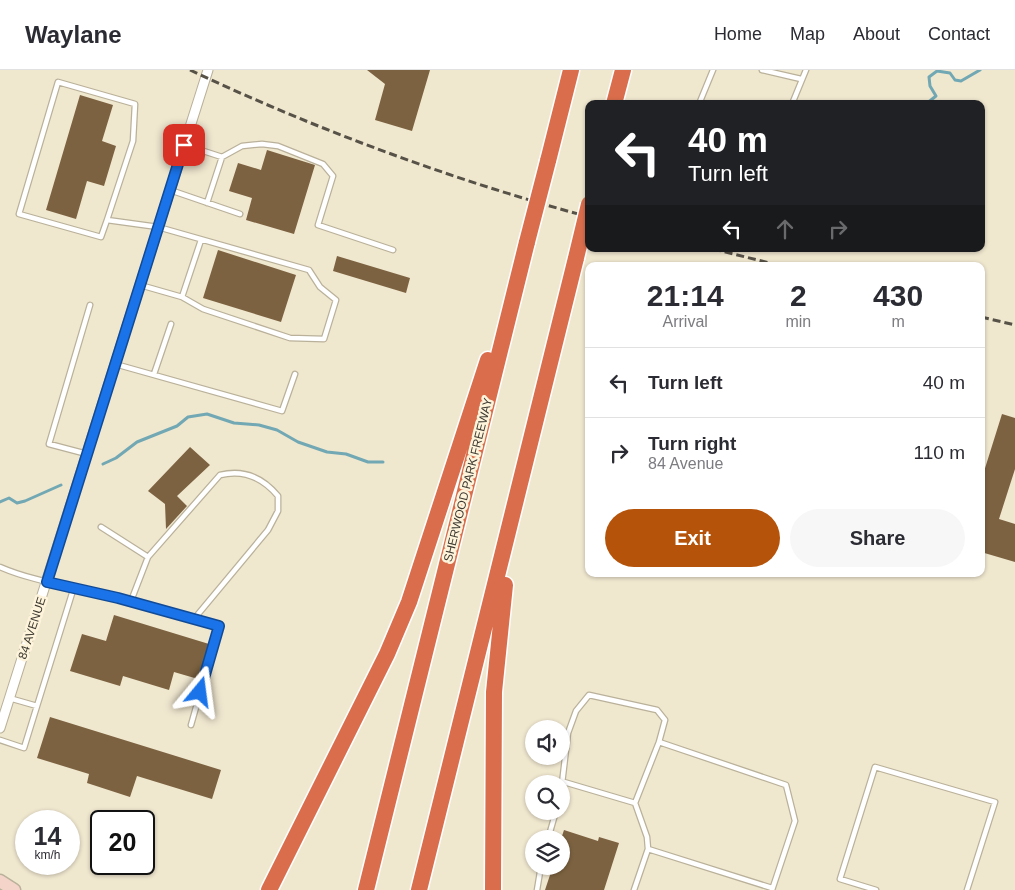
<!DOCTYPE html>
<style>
:root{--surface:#fff;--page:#f7f7f7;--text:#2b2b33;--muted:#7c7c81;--line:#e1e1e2;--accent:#b45309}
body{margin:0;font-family:Arial,sans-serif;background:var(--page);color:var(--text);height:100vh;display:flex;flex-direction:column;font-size:19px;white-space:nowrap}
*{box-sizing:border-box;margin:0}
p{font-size:16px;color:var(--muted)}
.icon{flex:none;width:28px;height:28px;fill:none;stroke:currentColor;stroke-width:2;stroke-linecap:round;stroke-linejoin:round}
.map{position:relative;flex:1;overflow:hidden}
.sheet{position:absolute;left:585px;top:192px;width:400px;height:315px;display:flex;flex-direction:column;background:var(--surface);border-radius:10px;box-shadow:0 1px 4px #0004}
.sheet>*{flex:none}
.banner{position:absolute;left:585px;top:30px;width:400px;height:152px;border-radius:10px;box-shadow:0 1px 4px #0004;background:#202124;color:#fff;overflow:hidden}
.fabs{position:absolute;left:525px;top:650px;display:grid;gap:10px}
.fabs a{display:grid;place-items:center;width:45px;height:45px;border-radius:50%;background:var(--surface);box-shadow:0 1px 4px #0004;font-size:25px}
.speed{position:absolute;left:15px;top:740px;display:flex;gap:10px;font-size:25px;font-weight:700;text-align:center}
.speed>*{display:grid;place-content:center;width:65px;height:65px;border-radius:50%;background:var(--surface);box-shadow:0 1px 4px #0004;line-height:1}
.speed small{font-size:12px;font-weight:400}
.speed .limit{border:2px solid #111;border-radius:8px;background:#fff;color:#111}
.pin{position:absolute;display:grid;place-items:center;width:42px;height:42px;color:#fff;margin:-21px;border-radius:10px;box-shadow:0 2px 8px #0006}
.me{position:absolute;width:55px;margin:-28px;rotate:16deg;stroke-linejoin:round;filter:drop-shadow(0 0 4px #0008)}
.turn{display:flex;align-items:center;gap:18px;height:105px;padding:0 20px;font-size:22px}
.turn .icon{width:65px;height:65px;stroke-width:2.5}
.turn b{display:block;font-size:35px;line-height:42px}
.lanes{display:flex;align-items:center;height:48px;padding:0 20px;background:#0003;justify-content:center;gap:25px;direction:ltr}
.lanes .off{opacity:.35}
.eta{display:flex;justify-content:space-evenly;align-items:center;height:85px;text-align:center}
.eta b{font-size:30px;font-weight:700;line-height:35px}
.button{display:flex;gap:10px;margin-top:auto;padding:10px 20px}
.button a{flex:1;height:58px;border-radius:30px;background:var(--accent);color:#fff;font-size:20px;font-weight:700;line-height:58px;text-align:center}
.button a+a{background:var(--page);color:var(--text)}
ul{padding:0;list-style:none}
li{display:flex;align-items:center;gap:15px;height:70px;padding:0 20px;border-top:1px solid var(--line)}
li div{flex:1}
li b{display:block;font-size:19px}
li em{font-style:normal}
header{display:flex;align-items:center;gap:30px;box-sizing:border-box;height:70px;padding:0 25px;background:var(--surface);border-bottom:1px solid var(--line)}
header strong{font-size:24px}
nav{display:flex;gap:28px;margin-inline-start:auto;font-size:18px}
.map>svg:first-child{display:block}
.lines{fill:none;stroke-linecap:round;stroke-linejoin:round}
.stream{stroke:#71a8b3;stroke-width:3}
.building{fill:#7c6240}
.service-casing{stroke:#bab19a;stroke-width:7}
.minor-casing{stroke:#bab19a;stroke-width:11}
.secondary-casing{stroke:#bab19a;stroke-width:15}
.motorway-casing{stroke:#fff;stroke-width:19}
.service{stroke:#fff;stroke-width:4.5}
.minor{stroke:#fff;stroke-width:9}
.secondary{stroke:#f4d4c9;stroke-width:12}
.motorway{stroke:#da6e4c;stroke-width:16}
.rail{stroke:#575247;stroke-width:3;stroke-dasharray:8 4;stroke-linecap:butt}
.motorway-bridge-casing{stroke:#fff;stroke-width:19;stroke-linecap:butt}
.motorway-bridge{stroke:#da6e4c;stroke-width:16}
.route-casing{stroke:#114b97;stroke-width:12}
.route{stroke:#1a73e8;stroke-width:9}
.labels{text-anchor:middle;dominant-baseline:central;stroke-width:5;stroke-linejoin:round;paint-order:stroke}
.street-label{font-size:12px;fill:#3d3930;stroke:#fef4dc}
</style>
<header>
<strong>Waylane</strong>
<nav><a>Home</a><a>Map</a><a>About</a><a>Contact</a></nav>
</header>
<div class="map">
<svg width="1015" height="820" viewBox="0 0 1015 820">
<rect width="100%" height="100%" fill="#f0e7cf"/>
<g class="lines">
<!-- stream -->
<path class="stream" d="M926,34L936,26L930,16L929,7L937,1L950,3L955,10L961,11L980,0
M103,394L116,388L137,372L177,356L188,347L207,344L234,353L259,355L277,360L298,372L327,382L346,384L368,392H383
M0,432L9,428L17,433L25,431L61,415"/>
</g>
<!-- building -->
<path class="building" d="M367,0H430L412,61L375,50L385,14Z
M80,25L113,35L102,71L116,76L104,116L87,111L76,149L46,140Z
M267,80L315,95L294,164L246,150L252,128L229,121L238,93L261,100Z
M218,180L296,205L281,252L203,228Z
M337,186L410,208L406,223L333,201Z
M1002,344L1015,348V399L999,449L1015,454V492L981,482V411Z
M190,377L210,395L177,426L187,436L166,459L165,434L148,421Z
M114,545L209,574L198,609L174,602L169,620L123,606L120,616L70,601L82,564L106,571Z
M50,647L221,700L212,729L137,706L130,727L87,713L89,704L37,688Z
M564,760L598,771L599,767L619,773L604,820H545L553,796H561V769Z"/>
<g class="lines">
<defs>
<path id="service" d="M762,0L801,9
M699,34L713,0
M792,34L806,0
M185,75L222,87L207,133
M222,87L242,76L262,74L278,76L323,94L333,106L318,155L393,180
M170,120L240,144
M107,150L101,167L19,144L58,12L135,34L133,71L107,150L158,157L309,200L320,217L336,230L324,269L290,268L203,239L182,227L140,215
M182,227L201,170
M115,294L282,341L295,304
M154,304L171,254
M87,384L49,374L90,235
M101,457L148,487L220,405C244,399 263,408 278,426V441L268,460L194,549
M0,497C32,511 67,515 100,523C140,533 180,545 219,556L191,655
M131,531L148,487
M9,628L37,636L74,517
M0,670L24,678L37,636
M659,672L786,715L795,751L772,820
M564,712L635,733L647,767L648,779L634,820
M561,722L568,663L576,641L589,625L657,640L665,650L659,672L635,733
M548,769L556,741
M648,779L772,818
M537,820L541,796
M876,820L840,809L875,697L995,732L967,820"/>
<path id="minor" d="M0,658L208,0"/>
<path id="secondary" d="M0,811L14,820"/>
<path id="motorway" d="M614,34L623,0
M548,91L571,0
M269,820L387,584L409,532L488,290
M366,820L527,172
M419,820L576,188
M493,820L494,622L505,515"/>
</defs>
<!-- service casing -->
<use href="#service" class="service-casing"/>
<!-- minor casing -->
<use href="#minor" class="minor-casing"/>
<!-- secondary casing -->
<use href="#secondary" class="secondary-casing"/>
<!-- motorway casing -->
<use href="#motorway" class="motorway-casing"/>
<!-- service -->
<use href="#service" class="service"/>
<!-- minor -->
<use href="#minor" class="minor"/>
<!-- secondary -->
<use href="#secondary" class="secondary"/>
<!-- motorway -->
<use href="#motorway" class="motorway"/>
<!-- rail -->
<path class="rail" d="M190,0C317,60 453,110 589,147
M713,179L782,196
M981,247L1015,255"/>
<defs>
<path id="motorway-bridge" d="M527,172L548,91
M576,188L589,134"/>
</defs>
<!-- motorway-bridge casing -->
<use href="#motorway-bridge" class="motorway-bridge-casing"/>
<!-- motorway-bridge -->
<use href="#motorway-bridge" class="motorway-bridge"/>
</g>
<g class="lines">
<defs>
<path id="route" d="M184,75L47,512L118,528L219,556L200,622"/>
</defs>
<!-- route casing -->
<use href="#route" class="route-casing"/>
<!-- route -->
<use href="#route" class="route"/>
</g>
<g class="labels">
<!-- street labels -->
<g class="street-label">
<text transform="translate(468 410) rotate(-76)">SHERWOOD PARK FREEWAY</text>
<text transform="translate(32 558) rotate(-72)">84 AVENUE</text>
</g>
</g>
</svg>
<div class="fabs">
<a><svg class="icon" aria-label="sound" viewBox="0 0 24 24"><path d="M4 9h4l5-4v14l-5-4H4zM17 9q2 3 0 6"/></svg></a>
<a><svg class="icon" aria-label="search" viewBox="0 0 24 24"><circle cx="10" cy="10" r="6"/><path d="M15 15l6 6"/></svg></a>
<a><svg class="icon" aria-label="layers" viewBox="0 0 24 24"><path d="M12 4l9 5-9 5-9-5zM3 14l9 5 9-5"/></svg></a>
</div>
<div class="speed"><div>14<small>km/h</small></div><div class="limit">20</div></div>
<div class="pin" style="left:184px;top:75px;background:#d93025"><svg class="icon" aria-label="arrive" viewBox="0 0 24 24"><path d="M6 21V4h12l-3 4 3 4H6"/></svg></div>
<svg class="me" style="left:200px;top:622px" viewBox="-20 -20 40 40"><path d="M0-17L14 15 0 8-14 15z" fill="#1a73e8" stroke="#fff" stroke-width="4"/></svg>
<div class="banner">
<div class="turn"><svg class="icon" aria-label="left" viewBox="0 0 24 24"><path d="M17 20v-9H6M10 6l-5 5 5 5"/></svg><div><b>40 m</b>Turn left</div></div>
<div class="lanes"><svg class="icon" aria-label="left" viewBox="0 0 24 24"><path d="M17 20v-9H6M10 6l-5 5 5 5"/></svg><svg class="icon off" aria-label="ahead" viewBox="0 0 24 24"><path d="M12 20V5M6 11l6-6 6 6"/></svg><svg class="icon off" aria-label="right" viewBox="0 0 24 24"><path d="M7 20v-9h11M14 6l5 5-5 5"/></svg></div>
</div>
<section class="sheet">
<div class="eta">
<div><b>21:14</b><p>Arrival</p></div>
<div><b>2</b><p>min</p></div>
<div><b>430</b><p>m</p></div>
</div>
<ul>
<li><svg class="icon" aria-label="left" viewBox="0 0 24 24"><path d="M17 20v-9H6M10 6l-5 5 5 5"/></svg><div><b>Turn left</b></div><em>40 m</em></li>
<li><svg class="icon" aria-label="right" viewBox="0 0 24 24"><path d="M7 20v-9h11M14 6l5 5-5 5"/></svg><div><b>Turn right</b><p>84 Avenue</p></div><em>110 m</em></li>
</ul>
<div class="button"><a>Exit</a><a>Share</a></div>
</section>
</div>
